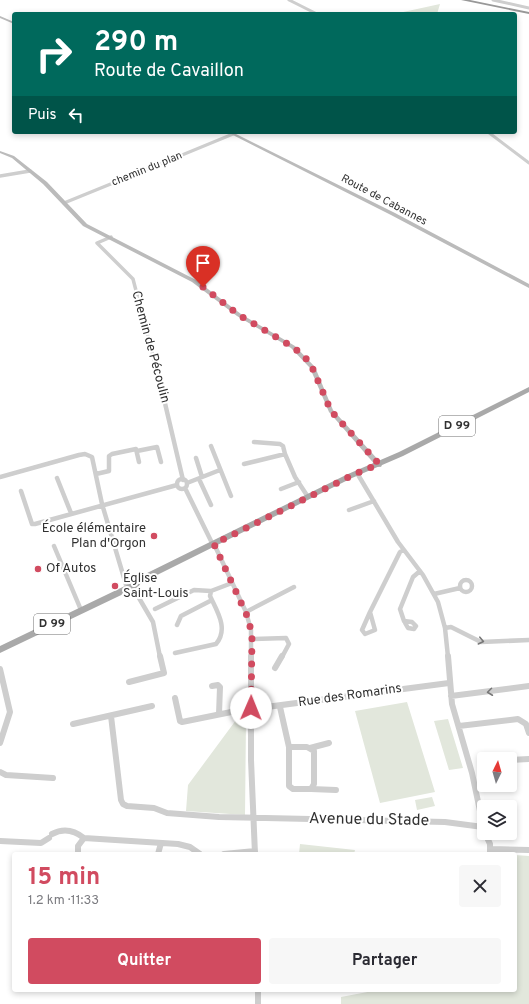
<!DOCTYPE html>
<html lang="fr">
<meta charset="utf-8">
<style>
:root{--surface:#fff;--page:#f7f7f7;--text:#2b2b33;--muted:#7c7c81;--accent:#d14b60}
body{margin:0;font-family:Overpass,sans-serif;background:var(--page);color:var(--text);height:100vh;display:flex;flex-direction:column;font-size:15px;white-space:nowrap}
*{box-sizing:border-box;margin:0}
p{font-size:13px;color:var(--muted)}
.icon{flex:none;width:22px;height:22px;fill:none;stroke:currentColor;stroke-width:2;stroke-linecap:round;stroke-linejoin:round}
.map{position:relative;flex:1;overflow:hidden}
.panel{position:absolute;left:12px;top:852px;width:505px;height:140px;display:flex;flex-direction:column;background:var(--surface);border-radius:4px;box-shadow:0 2px 6px #0003}
.panel>*{flex:none}
.hud{position:absolute;left:12px;top:12px;width:505px;height:122px;border-radius:4px;box-shadow:0 2px 6px #0003;background:#00695c;color:#fff;overflow:hidden}
.needle{width:26px;rotate:5deg}
.buttons{position:absolute;left:477px;top:752px;display:grid;gap:8px}
.buttons a{display:grid;place-items:center;width:40px;height:40px;border-radius:4px;background:var(--surface);box-shadow:0 2px 6px #0003;font-size:20px}
.pin{position:absolute;display:grid;place-items:center;width:34px;height:34px;color:#fff;margin:-41px -17px;border-radius:50% 50% 50% 0;rotate:-45deg;box-shadow:0 0 4px #0007}
.pin .icon{rotate:45deg}
.me{position:absolute;width:44px;margin:-22px;rotate:1deg;stroke-linejoin:round;filter:drop-shadow(0 0 3px #0008)}
.turn{display:flex;align-items:center;gap:14px;height:84px;padding:0 16px;font-size:18px}
.turn .icon{width:52px;height:52px;stroke-width:2.5}
.turn b{display:block;font-size:28px;line-height:34px}
.then{display:flex;align-items:center;height:38px;padding:0 16px;background:#0003;gap:8px;font-size:15px}
.round{display:grid;place-items:center;flex:none;width:42px;height:42px;border-radius:4px;background:var(--page)}
.headline{display:flex;align-items:center;justify-content:space-between;height:68px;padding:0 16px}
h1{font-size:24px;font-weight:700;line-height:30px;color:var(--accent)}
.button{display:flex;gap:8px;margin-top:auto;padding:8px 16px}
.button a{flex:1;height:46px;border-radius:4px;background:var(--accent);color:#fff;font-size:16px;font-weight:700;line-height:46px;text-align:center}
.button a+a{background:var(--page);color:var(--text)}
.map>svg:first-child{display:block}
.green{fill:#e2e7dc}
.lines{fill:none;stroke-linecap:round;stroke-linejoin:round}
.street-far3{stroke:#cecece;stroke-width:3}
.street-far2{stroke:#cecece;stroke-width:3.5}
.street-far1{stroke:#cecece;stroke-width:4.5}
.street{stroke:#cecece;stroke-width:6}
.secondary{fill:#bbb;fill-rule:evenodd}
.primary{fill:#a9a9a9;fill-rule:evenodd}
.highway{fill:#989898;fill-rule:evenodd}
.oneway{stroke:#787878}
.route{stroke:#d14b60;stroke-width:7;stroke-dasharray:0 12.6}
.poi-dot{fill:#d14b60;stroke:#fff;stroke-width:1.5}
.labels{text-anchor:middle;dominant-baseline:central;stroke-width:4;stroke-linejoin:round;paint-order:stroke}
.far-street-label{font-size:11px;fill:#313131;stroke:#fff}
.shield{fill:#fff;stroke:#6f6f6f;stroke-width:1}
.shield-label{font-size:12px;font-weight:bold;fill:#313131}
.street-label{font-size:13px;fill:#313131;stroke:#fff}
.poi-label{font-size:13px;fill:#313131;stroke:#fff;text-anchor:start}
.near-street-label{font-size:16px;fill:#313131;stroke:#fff}
</style>
<div class="map">
<svg width="529" height="1004" viewBox="0 0 529 1004">
<rect width="100%" height="100%" fill="#fff"/>
<!-- green -->
<path class="green" d="M440,4L437,14H394Z
M407,702L435,792L380,803L355,711Z
M239,716L246,721L245,815L186,811L188,785Z
M448,719L463,768L449,770L434,721Z
M432,797L435,806L417,810L415,800Z
M300,844L355,850L354,854H299Z
M515,855L529,856V1004H341V997L378,990H515Z"/>
<g class="lines">
<!-- street-far3 -->
<path class="street-far3" d="M289,0L317,14
M493,0L529,8
M488,132L529,163
M148,169L233,134"/>
<!-- street-far2 -->
<path class="street-far2" d="M0,176L30,171
M64,203L150,168
M111,237L97,243L133,279L160,383"/>
<!-- street-far1 -->
<path class="street-far1" d="M160,382L183,480
M254,442L280,444L283,446L285,454
M211,446L231,496
M137,451L157,447L161,462
M196,458L202,477
M244,464L285,454L295,477L308,497
M357,473L398,542L423,575L438,602L445,628L448,657
M96,474L109,471V456L112,454L136,449L139,462
M0,477L79,455L85,454L92,457L102,504L127,588
M57,478L71,513
M199,479L211,505
M177 484a5 5 0 1 1 10 0a5 5 0 1 1-10 0Z
M187,483L220,470
M185,488L213,545
M281,489L299,482
M21,491L32,524H35L177,485
M349,510L374,501
M214,544L246,612L251,630V657
M54,546L81,610
M460 586a6 6 0 1 1 12 0a6 6 0 1 1-12 0Z
M132,586L153,622L160,657
M434,594L460,588
M155,609L194,590L211,591
M246,612L294,587
M370,612L375,630L365,634L362,630Z
M370,612L400,552L403,550
M404,621L412,622L416,626L414,629L408,628Z
M404,621L400,609L413,577L420,571
M177,625L181,616L212,600
M445,628L451,627L481,642L529,640
M252,639L286,638L289,644L282,657
M175,653L216,644C229,629 217,611 210,596L211,591L232,583"/>
<!-- street -->
<path class="street" d="M251,656V760L255,854
M448,656L452,704L472,773L484,830
M275,668L282,656
M0,669L10,712L0,743
M129,682L164,673L160,656
M212,686L218,685L220,687L219,714
M451,696L529,686
M175,698L180,721L182,722L251,708
M280,707L289,747
M251,709L449,683
M111,716L121,800L123,804L127,806L154,808L167,813L219,817L445,822L483,827
M73,724L152,706
M459,726L518,719L526,724L529,733
M289,747H307L314,751V784L311,789H293L289,786Z
M310,748L329,743
M510,760L529,759
M0,772L6,775L53,778
M311,789L336,790
M485,833L490,844V854
M52,834C63,828 74,830 84,838
M0,841L41,843L49,838
M491,849L529,850
M78,854V846L84,838L178,844L190,847L200,854
M158,854L161,843
M224,854L255,851
M258,990V1004"/>
<!-- secondary -->
<path class="secondary" d="M0,16L14,22V24L0,18Z
M227,132H232L395,213L529,284V288L391,215Z
M0,151L14,156L47,182L87,224L196,280L241,314L295,346L315,367L333,410L381,463L382,465L381,467H377L329,412L310,368L291,348L237,316L192,282L83,226L43,184L12,158L0,153Z"/>
<!-- primary -->
<path class="primary" d="M529,387V392L403,456L352,478L141,583L138,587L0,653V646L129,584L135,579L348,474L399,452Z"/>
<!-- highway -->
<path class="highway" d="M461,0H470L529,12V14Z"/>
</g>
<!-- one-way arrows -->
<defs><path id="oneway-chevron" d="M-2-3.5L2.5 0L-2 3.5" fill="none" stroke-width="1.6" stroke-linecap="round" stroke-linejoin="round"/></defs>
<g class="oneway">
<use href="#oneway-chevron" transform="translate(481 641) rotate(13)"/>
<use href="#oneway-chevron" transform="translate(490 692) rotate(173)"/>
</g>
<g class="lines">
<!-- route -->
<path class="route" d="M203,287L239,315L293,347L305,357L312,367L331,411L379,464L357,473L214,544L249,620L252,639L251,708"/>
</g>
<!-- markers -->
<g class="poi-dot">
<circle cx="154" cy="536" r="4"/>
<circle cx="38" cy="569" r="4"/>
<circle cx="115" cy="586" r="4"/>
</g>
<g class="labels">
<!-- far-street labels -->
<g class="far-street-label">
<text transform="translate(147 169) rotate(-22)">chemin du plan</text>
<text transform="translate(384 200) rotate(28)">Route de Cabannes</text>
</g>
<!-- shield labels -->
<g class="shield">
<rect x="439" y="416" width="36" height="20" rx="3"/>
<rect x="34" y="614" width="36" height="20" rx="3"/>
</g>
<g class="shield-label">
<text x="457" y="426">D 99</text>
<text x="52" y="624">D 99</text>
</g>
<!-- street labels -->
<g class="street-label">
<text transform="translate(150 347) rotate(75)">Chemin de Pécoulin</text>
<text transform="translate(350 696) rotate(-8)">Rue des Romarins</text>
</g>
<!-- poi labels -->
<g class="poi-label">
<text x="146" y="529" text-anchor="end">École élémentaire<tspan x="146" dy="15">Plan d'Orgon</tspan></text>
<text x="46" y="569">Of Autos</text>
<text x="123" y="579">Église<tspan x="123" dy="15">Saint-Louis</tspan></text>
</g>
<!-- near-street labels -->
<g class="near-street-label">
<text transform="translate(369 820) rotate(1)">Avenue du Stade</text>
</g>
</g>
</svg>
<div class="buttons">
<a><svg class="needle" viewBox="-14 -14 28 28"><path d="M0-13l5 13h-10z" fill="#e53935"/><path d="M0 13l5-13h-10z" fill="#7c7c81"/></svg></a>
<a><svg class="icon" aria-label="layers" viewBox="0 0 24 24"><path d="M12 4l9 5-9 5-9-5zM3 14l9 5 9-5"/></svg></a>
</div>
<div class="pin" style="left:203px;top:287px;background:#d93025"><svg class="icon" aria-label="arrive" viewBox="0 0 24 24"><path d="M6 21V4h12l-3 4 3 4H6"/></svg></div>
<svg class="me" style="left:251px;top:708px" viewBox="-20 -20 40 40"><circle r="19" fill="#fff"/><path d="M0-13L10 11 0 6-10 11z" fill="#d14b60"/></svg>
<div class="hud">
<div class="turn"><svg class="icon" aria-label="right" viewBox="0 0 24 24"><path d="M7 20v-9h11M14 6l5 5-5 5"/></svg><div><b>290 m</b>Route de Cavaillon</div></div>
<div class="then">Puis<svg class="icon" aria-label="left" viewBox="0 0 24 24"><path d="M17 20v-9H6M10 6l-5 5 5 5"/></svg></div>
</div>
<section class="panel">
<div class="headline"><div><h1>15 min</h1><p>1.2 km · 11:33</p></div><a class="round"><svg class="icon" aria-label="close" viewBox="0 0 24 24"><path d="M6 6l12 12M18 6L6 18"/></svg></a></div>
<div class="button"><a>Quitter</a><a>Partager</a></div>
</section>
</div>
